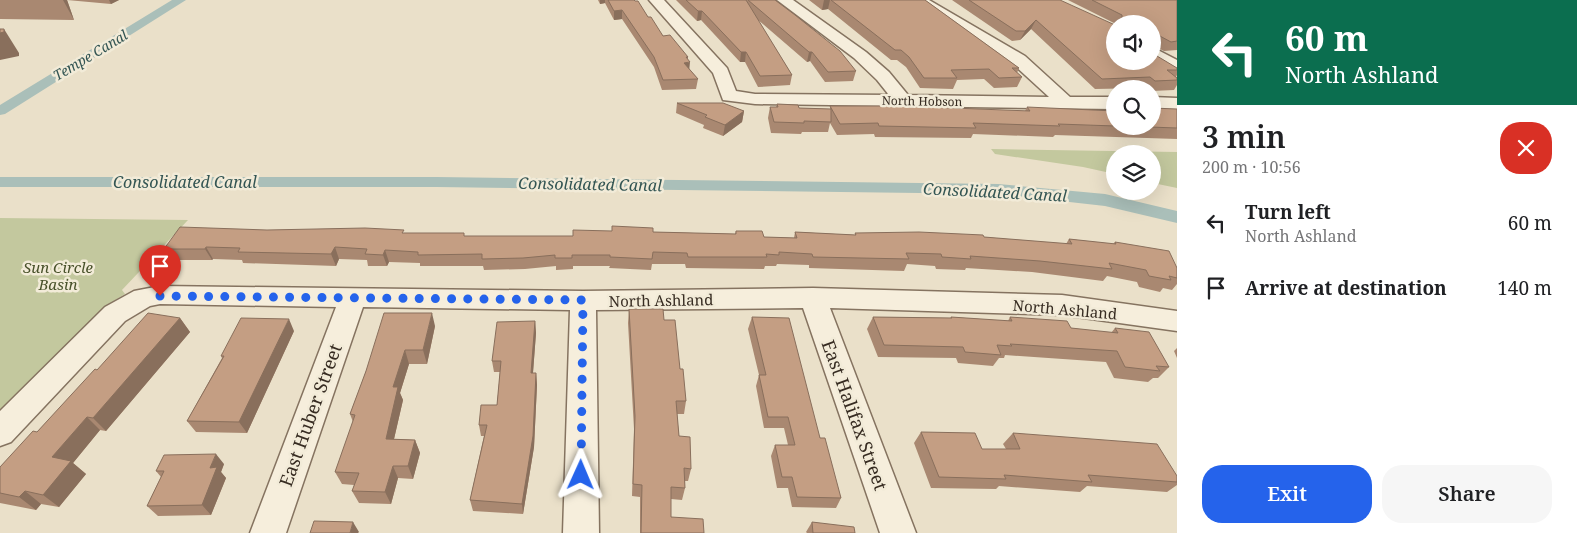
<!DOCTYPE html>
<meta charset="utf-8">
<style>
:root{--surface:#fff;--page:#f6f6f6;--text:#202124;--muted:#757577;--accent:#2563eb}
body{margin:0;font-family:"Noto Serif",serif;background:var(--page);color:var(--text);height:100vh;display:flex;flex-direction:column;font-size:19px;white-space:nowrap}
*{box-sizing:border-box;margin:0}
p{font-size:16px;color:var(--muted)}
.icon{flex:none;width:28px;height:28px;fill:none;stroke:currentColor;stroke-width:2;stroke-linecap:round;stroke-linejoin:round}
.map{position:relative;flex:1;overflow:hidden}
.details{display:flex;flex-direction:column;background:var(--surface);width:400px}
.details>*{flex:none}
.hud{background:#0b6e4f;color:#fff;overflow:hidden}
.buttons{position:absolute;left:1106px;top:15px;display:grid;gap:10px}
.buttons a{display:grid;place-items:center;width:55px;height:55px;border-radius:50%;background:var(--surface);box-shadow:0 5px 20px #0002;font-size:25px}
.pin{position:absolute;display:grid;place-items:center;width:42px;height:42px;color:#fff;margin:-51px -21px;border-radius:50% 50% 50% 0;rotate:-45deg;box-shadow:0 0 5px #0007}
.pin .icon{rotate:45deg}
.me{position:absolute;width:55px;margin:-28px;rotate:1deg;stroke-linejoin:round;filter:drop-shadow(0 0 4px #0008)}
.turn{display:flex;align-items:center;gap:18px;height:105px;padding:0 25px;font-size:22px}
.turn .icon{width:65px;height:65px;stroke-width:2.5}
.turn b{display:block;font-size:35px;line-height:42px}
.round{display:grid;place-items:center;flex:none;width:52px;height:52px;border-radius:20px;background:var(--page)}
.summary{display:flex;align-items:center;justify-content:space-between;height:85px;padding:0 25px}
h1{font-size:30px;font-weight:600;line-height:38px}
.button{display:flex;gap:10px;margin-top:auto;padding:10px 25px}
.button a{flex:1;height:58px;border-radius:20px;background:var(--accent);color:#fff;font-size:20px;font-weight:600;line-height:58px;text-align:center}
.button a+a{background:var(--page);color:var(--text)}
ul{padding:0;list-style:none}
li{display:flex;align-items:center;gap:15px;height:65px;padding:0 25px}
li div{flex:1}
li b{display:block;font-size:19px}
li em{font-style:normal}
main{display:flex;flex:1;min-height:0}
.map>svg:first-child{display:block}
.green{fill:#c3c89e}
.lines{fill:none;stroke-linecap:round;stroke-linejoin:round}
.canal{fill:#aabfb9;fill-rule:evenodd}
.minor-casing{stroke:#857360;stroke-width:3}
.minor{fill:#f6eedc;fill-rule:evenodd}
.wall{fill:#a98871}
.shaded-wall{fill:#896f5c}
.building{fill:#c49e83;stroke:#896f5c}
.route{stroke:#2563eb;stroke-width:9;stroke-dasharray:0 16.2}
.labels{text-anchor:middle;dominant-baseline:central;stroke-width:5;stroke-linejoin:round;paint-order:stroke}
.far-street-label{font-size:12px;fill:#372c22;stroke:#f2ebd8}
.far-water-label{font-size:14px;font-style:italic;fill:#335553;stroke:#f2ebd8}
.park-label{font-size:15px;font-style:italic;fill:#48512a;stroke:#f2ebd8}
.street-label{font-size:15px;fill:#372c22;stroke:#f2ebd8}
.water-label{font-size:16px;font-style:italic;fill:#335553;stroke:#f2ebd8}
.near-street-label{font-size:18px;fill:#372c22;stroke:#f2ebd8}
</style>
<main>
<div class="map">
<svg width="1177" height="533" viewBox="0 0 1177 533">
<rect width="100%" height="100%" fill="#eae0c9"/>
<!-- green -->
<path class="green" d="M991,149L1177,152V188L1153,183L1152,154H1115V174L1083,167L995,154Z
M0,218L188,220L122,290L125,294L112,302L80,334L0,416Z"/>
<g class="lines">
<!-- canal -->
<path class="canal" d="M172,0H186L5,114L0,115V105Z
M0,177H437L998,184L1105,194L1177,211V223L1105,206L998,194L437,187H0Z"/>
<defs>
<path id="minor" d="M649,0H664L727,68L736,91L755,94L889,95L877,80L854,58L777,0H793L866,52L889,72L908,95L1049,97L1013,64L912,0H929L1025,56L1070,97H1115V109L755,104L723,100L713,73Z
M1152,47L1177,60V72L1152,59Z
M1152,97L1177,98V110L1152,109Z
M160,286L583,291L813,288L1062,295L1177,311V331L1062,315L830,308L916,533H880L803,308L596,310L599,533H563L570,310L363,307L286,533H250L336,307L160,304L150,306L125,321L11,442L0,446V411L105,307L134,291Z"/>
</defs>
<!-- minor casing -->
<use href="#minor" class="minor-casing"/>
<!-- minor -->
<use href="#minor" class="minor"/>
</g>
<!-- wall -->
<path class="wall" d="M0,0H119L111,4L67,0L74,20L0,19Z
M598,0H634L648,17L663,36L687,59L689,69L698,79L696,89L662,90L654,67L622,19L614,20L605,3L600,4Z
M676,0H775L856,71L853,81L825,82L810,61L807,62L757,19L792,75L790,85L758,87L745,62H740L701,20L697,21Z
M809,0H925L1019,68L1017,73L1022,77L1017,87L994,88L984,79L957,80L953,89L920,88L906,67L897,60H891L828,9L822,10Z
M952,0H1060L1115,61L1177,68V75L1176,77L1177,78V85L1174,90L1152,91V89H1145L1144,88L1095,89L1031,29L1020,40L1012,41Z
M1068,0H1177V50L1164,51L1154,46L1152,49V24H1116Z
M677,103L744,111L742,122L723,136L703,128L704,125L676,113Z
M777,104L799,108L830,109V106L1025,111L1027,107L1115,126L1177,109V139L1055,135L1053,137L973,134L971,138L875,137L874,134L837,135L830,123L828,132H802L801,134L771,133L768,118L770,107H776Z
M267,230L404,233L465,236H573L653,232L735,234L736,231L764,237L794,238L795,232L855,235V233L984,237L1066,244L1069,239L1113,244L1115,242L1177,268V284L1172,290L1163,288L1160,292L1139,287L1137,282L1107,276L1103,281L1032,272L966,268L965,270L936,269L935,266L907,264L904,271L809,268V265L777,264L776,266H765L764,269L686,268L685,264H652L651,270L609,268L610,266H573V269L556,270V266L525,269L484,270L483,266H420V263L389,262L387,266H368L367,260L339,259L336,266L243,263L242,260L213,259L212,260H171L164,249Z
M629,309L664,320L680,369L686,401L684,414H677L679,436L691,469L688,481H685V488L682,500L671,499V517L704,533H640V497L632,496L634,429L628,323Z
M752,317L820,438L841,498L836,508L792,507L788,488H777L771,456L775,445H788L784,428H764L756,386L759,375L748,329Z
M873,317L950,318L951,317L1008,321L1010,317L1071,328L1111,333L1115,328L1169,367L1158,378H1153L1148,382L1114,378L1106,362L1005,355L1004,358H999L993,366L958,363L956,358L878,357L867,329Z
M180,318L190,332L106,431L100,430L73,463L86,474L59,507L41,504L36,510L0,503V467L37,432L97,370Z
M535,321L536,333L533,373H536L537,385L534,447L523,514L473,511L470,500L484,436H481L479,425L497,405L500,372H494L492,361Z
M435,326L427,364H409L400,393L403,400L394,439L415,440L420,453L413,479L398,478L391,504L359,503L352,491L354,485L342,484L335,472L353,422L350,414L366,371Z
M294,331L247,433L196,432L187,421L222,358L221,356Z
M1177,348V358L1174,351Z
M921,432L982,449H1006L1003,444L1013,433L1177,476V485L1167,492L1087,486L1080,492L999,486L996,489L931,488L914,443Z
M224,464L221,472L226,478L211,515L158,516L147,506L161,477L156,471Z
M812,522L855,533H807L806,532Z"/>
<!-- shaded-wall -->
<path class="shaded-wall" d="M63,0H67L74,20Z
M109,0H119L111,4Z
M600,0H605V3L600,4Z
M824,0H830L828,9L822,10Z
M622,10V19L614,20V11Z
M698,11H702L701,20L697,21Z
M1036,20L1031,29L1020,40L1025,31Z
M4,29L19,53V56L0,60V33Z
M741,52H746L745,62H740Z
M809,52H812L810,61L807,62Z
M686,57H688L687,63L690,62L689,72L684,63Z
M744,111L742,122L723,136L725,125Z
M206,247L213,259L212,260L205,249Z
M335,247L339,259L336,266L331,254Z
M385,250L389,262L387,266L383,255Z
M432,313L435,326L427,364L423,350Z
M180,318L190,332L106,431L93,418Z
M289,319L294,331L247,433L239,422Z
M535,321L536,333L532,385L531,373Z
M405,350L409,364L400,393L403,400L391,452L386,439L393,387Z
M536,373L537,385L534,447L523,514L522,504Z
M87,417L100,430L73,463L86,474L59,507L43,495L52,457Z
M415,440L420,453L413,479L408,466Z
M216,454L224,464L221,472L226,478L211,515L202,505L210,468Z
M393,466L398,478L391,504L385,492Z
M25,491L41,504L36,510L19,497Z
M353,522L359,532L358,533H350Z"/>
<!-- building -->
<path class="building" d="M608,0H634L635,1H638L648,17H651L663,36L670,35L688,57H686L690,62L684,63L698,79L663,80L654,57L622,10L614,11Z
M686,0H746L792,75L760,76L746,52H741L702,11H698Z
M748,0H775L795,15L840,51L856,71L828,72L812,52H809Z
M831,0H925L1019,68H1012L1022,77L999,78L989,69L951,70L957,78H924L909,57L901,50H895Z
M969,0H1060L1115,25V61H1152V53L1177,68V70H1167L1177,78V80L1155,81L1150,77L1102,79L1036,20L1025,31H1016Z
M1092,0H1177V41L1171,42L1158,35L1156,43H1152V24H1122V15Z
M0,29H4V32L0,33Z
M677,103H723L744,111L725,125L705,117L707,115Z
M777,104L798,105L799,108L831,109V122L804,121V123L774,122L770,107H778Z
M830,106H900L1030,111L1027,107L1115,111V126L1058,124L1060,126L973,123L976,128L879,126L878,123L840,124Z
M1152,108L1177,109V128L1122,126H1152Z
M612,226L653,228V232L736,234V231H762L764,237L797,238L795,232L856,235L855,233L919,232L983,235L984,237L1072,244L1069,239L1116,244L1115,242L1169,251L1177,268V278L1169,276L1171,280L1149,276L1146,270L1109,263L1112,269L1040,261L970,256L971,259L942,257L941,254L906,253L909,259L813,257L812,254L779,252V255L766,254L767,257H688L687,253L653,252L652,259L610,257V255H572V258H555V255L523,258L482,259V254L418,255V252L385,250L383,255L365,254L367,249L335,247L331,254L238,252L240,248L206,247L205,249H164L180,227L267,230L365,228L404,230L402,233H464V236H573V230L612,231Z
M629,309H663L664,320H675L680,369H683L686,401H676L679,436L690,437L691,469L684,468L685,488L671,487V517L703,519L704,533H641L642,485L633,484L635,416Z
M148,313L180,318L93,418L87,417L52,457L71,461L43,495L25,491L19,497L0,493V467L33,431L37,432L95,369L97,370Z
M384,313H432L423,350H405L393,387H398L386,439L415,440L408,466H393L385,492L352,491L359,473L335,472L355,415L350,414L366,371Z
M752,317L789,318L820,438H825L841,498L797,497L792,477H782L775,445H795L788,417H768L759,375H766Z
M873,317L952,318L951,317L1012,321L1010,317L1067,321L1071,328L1118,333L1115,328L1149,332L1169,367L1156,366L1160,371L1125,367L1117,351L1010,344L1012,346L997,345L1001,355L965,352L963,347L884,345Z
M241,318L289,319L239,422L187,421L224,356H221Z
M535,321L531,373H536L533,436L522,504L470,500L487,425H479L481,405H497L501,361H492L497,322Z
M921,432L975,433L982,449H1020L1013,433L1157,444L1177,476V482L1088,475L1092,482L1004,475L1006,479L939,477Z
M216,454L210,468L217,467L202,505L147,506L164,471H156L164,455Z
M314,521L353,522L350,533H310Z
M812,522L854,527L855,533H813Z"/>
<g class="lines">
<!-- route -->
<path class="route" d="M160,296L583,300L581,475"/>
</g>
<g class="labels">
<!-- far-street labels -->
<g class="far-street-label">
<text transform="translate(922 101) rotate(1)">North Hobson</text>
</g>
<!-- far-water labels -->
<g class="far-water-label">
<text transform="translate(90 55) rotate(-31)">Tempe Canal</text>
</g>
<!-- park labels -->
<g class="park-label">
<text x="58" y="267">Sun Circle<tspan x="58" dy="17">Basin</tspan></text>
</g>
<!-- street labels -->
<g class="street-label">
<text transform="translate(661 300) rotate(-1)">North Ashland</text>
<text transform="translate(1065 309) rotate(5)">North Ashland</text>
</g>
<!-- water labels -->
<g class="water-label">
<text x="185" y="182">Consolidated Canal</text>
<text transform="translate(590 184) rotate(1)">Consolidated Canal</text>
<text transform="translate(995 192) rotate(3)">Consolidated Canal</text>
</g>
<!-- near-street labels -->
<g class="near-street-label">
<text transform="translate(310 415) rotate(-70)">East Huber Street</text>
<text transform="translate(855 415) rotate(70)">East Halifax Street</text>
</g>
</g>
</svg>
<div class="buttons">
<a><svg class="icon" aria-label="sound" viewBox="0 0 24 24"><path d="M4 9h4l5-4v14l-5-4H4zM17 9q2 3 0 6"/></svg></a>
<a><svg class="icon" aria-label="search" viewBox="0 0 24 24"><circle cx="10" cy="10" r="6"/><path d="M15 15l6 6"/></svg></a>
<a><svg class="icon" aria-label="layers" viewBox="0 0 24 24"><path d="M12 4l9 5-9 5-9-5zM3 14l9 5 9-5"/></svg></a>
</div>
<div class="pin" style="left:160px;top:296px;background:#d93025"><svg class="icon" aria-label="arrive" viewBox="0 0 24 24"><path d="M6 21V4h12l-3 4 3 4H6"/></svg></div>
<svg class="me" style="left:581px;top:475px" viewBox="-20 -20 40 40"><path d="M0-17L14 15 0 8-14 15z" fill="#2563eb" stroke="#fff" stroke-width="4"/></svg>
</div>
<section class="details">
<div class="hud">
<div class="turn"><svg class="icon" aria-label="left" viewBox="0 0 24 24"><path d="M17 20v-9H6M10 6l-5 5 5 5"/></svg><div><b>60 m</b>North Ashland</div></div>
</div>
<div class="summary"><div><h1>3 min</h1><p>200 m · 10:56</p></div><a class="round" style="background:#d93025;color:#fff"><svg class="icon" aria-label="close" viewBox="0 0 24 24"><path d="M6 6l12 12M18 6L6 18"/></svg></a></div>
<ul>
<li><svg class="icon" aria-label="left" viewBox="0 0 24 24"><path d="M17 20v-9H6M10 6l-5 5 5 5"/></svg><div><b>Turn left</b><p>North Ashland</p></div><em>60 m</em></li>
<li><svg class="icon" aria-label="arrive" viewBox="0 0 24 24"><path d="M6 21V4h12l-3 4 3 4H6"/></svg><div><b>Arrive at destination</b></div><em>140 m</em></li>
</ul>
<div class="button"><a>Exit</a><a>Share</a></div>
</section>
</main>
